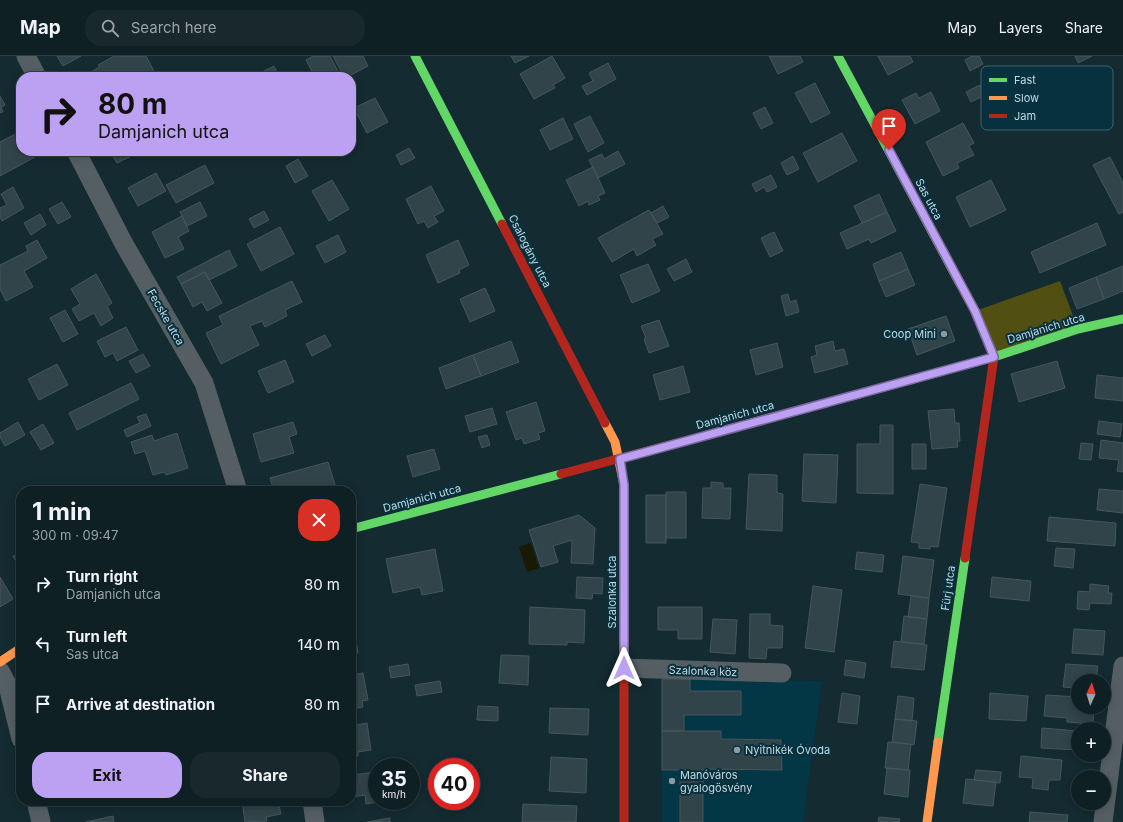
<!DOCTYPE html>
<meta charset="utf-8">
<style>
:root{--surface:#0f2025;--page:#18282d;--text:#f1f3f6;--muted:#9ba3a7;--line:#2f3e42;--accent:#bca0f2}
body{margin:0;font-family:Inter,sans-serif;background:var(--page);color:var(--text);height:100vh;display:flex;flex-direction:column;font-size:15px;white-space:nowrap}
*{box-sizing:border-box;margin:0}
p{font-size:13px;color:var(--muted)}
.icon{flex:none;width:22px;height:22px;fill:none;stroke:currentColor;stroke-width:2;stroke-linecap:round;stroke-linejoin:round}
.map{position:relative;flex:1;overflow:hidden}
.drawer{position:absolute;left:16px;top:430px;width:340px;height:320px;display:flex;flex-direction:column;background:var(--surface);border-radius:16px;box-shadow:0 2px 10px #0003,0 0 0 1px var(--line)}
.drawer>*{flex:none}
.top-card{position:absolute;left:16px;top:16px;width:340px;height:84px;border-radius:16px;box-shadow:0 2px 10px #0003,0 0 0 1px var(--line);background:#bca0f2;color:#111;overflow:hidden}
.needle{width:26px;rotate:4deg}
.controls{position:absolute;left:1071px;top:618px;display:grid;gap:8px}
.controls a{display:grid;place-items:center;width:40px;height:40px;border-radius:50%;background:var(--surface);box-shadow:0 2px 10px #0003,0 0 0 1px var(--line);font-size:20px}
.speed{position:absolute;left:368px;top:702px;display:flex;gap:8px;font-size:20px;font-weight:700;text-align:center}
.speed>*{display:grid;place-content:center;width:52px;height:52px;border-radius:50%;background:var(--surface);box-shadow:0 2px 10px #0003,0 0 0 1px var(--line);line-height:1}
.speed small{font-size:10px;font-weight:400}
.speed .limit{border:6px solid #d22;background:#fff;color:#111}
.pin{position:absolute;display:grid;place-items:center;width:34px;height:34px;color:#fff;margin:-41px -17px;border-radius:50% 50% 50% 0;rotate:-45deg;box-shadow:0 0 4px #0007}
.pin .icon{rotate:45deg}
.me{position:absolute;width:44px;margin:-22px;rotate:0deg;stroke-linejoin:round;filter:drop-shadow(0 0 3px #0008)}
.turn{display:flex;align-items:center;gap:14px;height:84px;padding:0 16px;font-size:18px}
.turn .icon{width:52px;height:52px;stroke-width:2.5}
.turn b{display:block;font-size:28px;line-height:34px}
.round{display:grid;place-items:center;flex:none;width:42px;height:42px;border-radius:16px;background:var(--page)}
.headline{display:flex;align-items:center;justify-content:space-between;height:68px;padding:0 16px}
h1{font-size:24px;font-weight:700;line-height:30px}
.cta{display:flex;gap:8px;margin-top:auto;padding:8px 16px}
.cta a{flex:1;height:46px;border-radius:16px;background:var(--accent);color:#111;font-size:16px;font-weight:700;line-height:46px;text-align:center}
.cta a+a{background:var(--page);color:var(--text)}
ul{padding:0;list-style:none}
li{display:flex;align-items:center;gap:12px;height:60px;padding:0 16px}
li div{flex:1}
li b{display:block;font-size:15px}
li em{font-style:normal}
header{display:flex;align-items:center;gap:24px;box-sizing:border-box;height:56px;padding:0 20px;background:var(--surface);border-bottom:1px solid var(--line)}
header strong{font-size:19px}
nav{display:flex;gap:22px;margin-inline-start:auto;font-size:14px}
.search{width:280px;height:36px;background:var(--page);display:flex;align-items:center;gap:10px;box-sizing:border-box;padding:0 14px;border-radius:16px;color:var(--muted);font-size:15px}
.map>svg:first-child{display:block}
.built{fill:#033746}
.green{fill:#524f13}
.water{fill:#191904}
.building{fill:#314449;stroke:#45575c}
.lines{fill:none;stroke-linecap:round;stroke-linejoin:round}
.street{stroke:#555f63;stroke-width:19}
.fast{stroke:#63d668;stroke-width:9}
.slow{stroke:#ff974d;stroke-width:9}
.jam{stroke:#b3261e;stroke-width:9}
.route-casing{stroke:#7a689d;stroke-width:10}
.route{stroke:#bca0f2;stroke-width:7}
.poi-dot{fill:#879ca3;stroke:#07313e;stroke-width:1.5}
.labels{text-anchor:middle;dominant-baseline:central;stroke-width:4;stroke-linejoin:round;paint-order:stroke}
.street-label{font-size:11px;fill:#c5d9e1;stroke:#07313e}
.poi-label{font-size:11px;fill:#c5d9e1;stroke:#07313e;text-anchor:start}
.key{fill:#07313e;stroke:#40636f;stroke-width:1}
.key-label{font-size:11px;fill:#c5d9e1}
</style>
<header>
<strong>Map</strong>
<div class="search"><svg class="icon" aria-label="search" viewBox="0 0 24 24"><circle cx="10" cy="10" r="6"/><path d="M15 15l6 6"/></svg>Search here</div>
<nav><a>Map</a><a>Layers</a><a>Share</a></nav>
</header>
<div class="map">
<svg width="1123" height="766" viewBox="0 0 1123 766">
<rect width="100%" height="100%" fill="#142b31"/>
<!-- built -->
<path class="built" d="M662,623L822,625L803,766H662Z"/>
<!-- green -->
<path class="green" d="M1060,225L1078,273L994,301L975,255Z"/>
<!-- water -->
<path class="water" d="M531,487L539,512L527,516L519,491Z"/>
<!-- building -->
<path class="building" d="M57,0H81L63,10Z
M114,0H146L155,17L148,21H81L100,11L98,9Z
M313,0H330L341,21H315L306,4Z
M333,0H363L368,10L347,21H344Z
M511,0H529L515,7Z
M552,0L565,22L553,29L555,32L534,43L520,18Z
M769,0H800L803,6L778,18Z
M878,0H910L913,6L888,19Z
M972,0H979L983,8L970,15L965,4Z
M1075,0H1092L1078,7Z
M608,7L616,23L587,39L582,30L593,25L589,17Z
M274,10L279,21H259L258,18Z
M815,27L830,57L811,67L795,37Z
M980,29L985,39L971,46L966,36Z
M931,36L940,55L915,68L902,44L916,37L919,42Z
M0,40L5,49L1,51L3,56L0,57Z
M375,42L388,66L367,77L354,52Z
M765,51L773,67L761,73L753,57Z
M590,60L604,87L588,96L574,68Z
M563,62L573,83L550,94L540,74Z
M963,67L974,87L969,90L974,99L957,107L959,112L943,120L926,86Z
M21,75V95H32L35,101L0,120V86Z
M842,77L857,105L818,126L803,97Z
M409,92L415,102L401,109L396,99Z
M110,95H142L117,107Z
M618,95L625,108L598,122L589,104L602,98L604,103Z
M793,100L799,113L787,119L781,107Z
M1110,101L1123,127V156L1119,158L1093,109Z
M298,103L308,120L295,127L286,110Z
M205,109L214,127L176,147L166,129Z
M593,111L605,137L598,140L600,144L589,149L588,145L579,150L566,124Z
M156,117L166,135L138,150L128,132Z
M771,119L777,131L767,136L764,131L756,136L752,128Z
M332,124L349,153L329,165L312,135Z
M991,124L1006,154L970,171L956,141Z
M431,130L444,155L434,160L438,166L428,172L424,165L418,168L406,143Z
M13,131L24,152L2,165L0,161V152L7,149L1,138Z
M879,138L887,156L862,167L854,150Z
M62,146L71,161L58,168L49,153Z
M200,146L207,160L187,170L180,156Z
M663,150L669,161L657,167L651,157Z
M649,154L663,178L652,183L656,189L637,200L634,193L612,206L598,182Z
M264,155L269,164L254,172L249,163Z
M887,156L896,175L871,187L869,183L847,193L840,177Z
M40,158L46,169L31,179L24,167Z
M182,160L189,175L178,181L184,193L165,202L152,176Z
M1097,167L1106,189L1040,217L1031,196Z
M280,171L294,198L261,215L247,188Z
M774,176L783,195L770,201L761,182Z
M338,179L346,196L325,207L316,190Z
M37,184L47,202L24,215L33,231L6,245L0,233V209L28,195L26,190Z
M458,184L469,209L459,214L460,217L438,227L426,199Z
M229,194L237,210L209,224L205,216L181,228L177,221Z
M901,196L908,213L879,225L873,208Z
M686,203L692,216L674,225L667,213Z
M648,208L660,235L632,247L620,219Z
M1123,210V235L1104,243L1096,221Z
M908,213L915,229L886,241L879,225Z
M205,216L222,247L207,255L202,246L193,251L181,228Z
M96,218L112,247L107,250L113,262L101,270L94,257L79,265L72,253L80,248L71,233Z
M1096,221L1104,243L1077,253L1069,232Z
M292,225L302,246L285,254L287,260L265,271L262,265L250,270L259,289L221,308L206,277L223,269L219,260Z
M485,232L495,255L470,266L460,243Z
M788,238L790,246L796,244L799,256L786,260L781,240Z
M65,254L78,278L63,286L50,262Z
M946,260L955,285L917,299L908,273Z
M659,264L669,290L649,297L644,283L646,282L641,270Z
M126,271L138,294L117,305L113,297L105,301L97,285Z
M325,279L331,290L312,300L306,288Z
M511,285L519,306L481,320L473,299Z
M833,285L835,295L844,293L848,308L815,317L811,301L817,299L815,290Z
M777,287L783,311L756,319L750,294Z
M143,298L150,310L136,317L129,305Z
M473,299L481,320L446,333L439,312Z
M285,304L294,326L268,337L258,315Z
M1057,305L1065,332L1019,346L1011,318Z
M57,308L68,329L39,344L28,323Z
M683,310L690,336L660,344L653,319Z
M1097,319L1123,322V345L1095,342Z
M131,327L139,343L77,374L69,357Z
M536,346L545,375L538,377L540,383L524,388L522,382L516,384L506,356Z
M492,352L497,368L470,376L465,360Z
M954,353L955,367H959L960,385H957L958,391L932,393L928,355Z
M146,358L151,370L127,381L124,374L140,367L137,361Z
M1099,365L1122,368L1120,381L1097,378Z
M18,366L25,379L5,390L0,381V377Z
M293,366L297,378L289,381L294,397L261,406L253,378Z
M43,368L54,387L41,394L30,376Z
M880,369H893V438L857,437V388H880Z
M177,377L188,412L166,419L164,416L153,419L145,395L135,398L131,386L152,379L154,385Z
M487,379L490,389L482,392L478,381Z
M1101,384L1123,387V416L1117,415L1119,404L1099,402Z
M1081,387L1093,388L1091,404L1079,403Z
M912,388H926V413H912Z
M434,393L440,413L413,421L407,400Z
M804,398L838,399L836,447L802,445Z
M328,406L336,432L326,435H274L270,422Z
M749,418L777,419V437L783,438L782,475L746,473Z
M711,426L723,427V432H731L730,463L702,462L703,432H711Z
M920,428L947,432L938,491L930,490V493L919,492V487L911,486Z
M1099,433L1123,435V457L1097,454Z
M666,436H686V482H666Z
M646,439H666V487H646Z
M579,459L595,472L593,508L571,507L572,484L553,490L558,506L541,511L529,474Z
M1049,461L1116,467L1115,490L1047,485Z
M1056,492L1075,493L1073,512L1054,510Z
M435,493L443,535L422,539L420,531L393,537L386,503Z
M21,496V515L13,500Z
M857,496L884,499L882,516L855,513Z
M903,500L934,504L929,542L898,538Z
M0,521L13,543L0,551Z
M577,521L603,522L602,538L593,537L592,543L576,542Z
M992,521L1031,525L1029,545L990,541Z
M1090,528L1109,530L1108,537H1112L1111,548L1090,547L1089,554L1077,553L1078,535L1090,536Z
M813,530L842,534L834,596L805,592Z
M911,540L929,542L927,563L908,561Z
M530,551L585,554L584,587L567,586V589L529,588Z
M658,551H702V583H678V574H658Z
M750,558H770V569L783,570L782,592H767L766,603L749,602Z
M904,560L927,563L924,588L901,586Z
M713,563L737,564L735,598L710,596Z
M351,567H353L358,597L351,598Z
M1074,573L1105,575L1103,599L1072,597Z
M894,585L927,589L924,614L891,611Z
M501,599L529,600L528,629L499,627Z
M846,604L866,607L864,622L844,619Z
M408,608L410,619L391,622L389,611Z
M1066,608L1098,610L1096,625H1078V636L1075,635V632L1063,631Z
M363,617L368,644L362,645L363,651L351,653V619Z
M662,623H690V635H741V659H684V675H662Z
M440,625L442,636L417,640L415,629Z
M842,637L860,640L857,668L838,666Z
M990,637L1028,640L1026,665L989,663Z
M1046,639L1078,641V651H1094L1093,668L1067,666V662L1044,660Z
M898,640L914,642L912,665L895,663Z
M478,650L498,651V665L477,664Z
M550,652L589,653L588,679L549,677Z
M895,663L917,665L914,689L892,686Z
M367,667L371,694L358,696V700L351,701V670Z
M1042,672L1078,675V694L1041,692Z
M662,675H721V683L781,684L782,714L703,713V766H680V714H662Z
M888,686L911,688L908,714L885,712Z
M1021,700L1062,704L1060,724H1049L1048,734L1032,732L1033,722L1019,721Z
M551,701L587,703L586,737L549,735Z
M887,712L910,714L908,741L884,738Z
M976,714L1001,716L1000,727L974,724Z
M377,716V745H384L366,748L365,739L351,741V719Z
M966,723L996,726L993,750L963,747Z
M1074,731H1078V740H1073Z
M242,745H278L281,758L266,761L267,765L245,766Z
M523,748L577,750L576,766H522Z
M1030,756L1068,759L1067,766H1029Z
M113,760L114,766H86Z
M879,761L900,763L899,766H878Z
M390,762V766H367Z"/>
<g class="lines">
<!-- street -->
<path class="street" d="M26,0L37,21
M76,95L124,188L204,327L238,435
M624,612L782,617
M0,615L8,630L21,683
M36,745L41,766
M312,745L315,766
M1103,766L1123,610"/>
<!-- fast -->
<path class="fast" d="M415,0L502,168
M838,0L960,228
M859,338L994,301L1078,273L1123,263
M351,473L561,418
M938,686L965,502"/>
<!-- slow -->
<path class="slow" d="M605,367L615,386L624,429V515
M707,379L859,338
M0,606L21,592
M927,766L938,686"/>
<!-- jam -->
<path class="jam" d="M502,168L605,367
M960,228L975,255L994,301L965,502
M561,418L707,379
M624,515V766"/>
</g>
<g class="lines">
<defs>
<path id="route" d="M624,612V429L620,403L994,301L975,255L889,94"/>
</defs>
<!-- route casing -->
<use href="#route" class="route-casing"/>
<!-- route -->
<use href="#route" class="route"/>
</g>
<!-- markers -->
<g class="poi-dot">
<circle cx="944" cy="278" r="4"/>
<circle cx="737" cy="694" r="4"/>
<circle cx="672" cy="725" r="4"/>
</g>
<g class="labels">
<!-- street labels -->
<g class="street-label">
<text transform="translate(929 143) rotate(62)">Sas utca</text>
<text transform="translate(530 195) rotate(63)">Csalogány utca</text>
<text transform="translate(166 261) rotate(60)">Fecske utca</text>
<text transform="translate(1046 272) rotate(-17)">Damjanich utca</text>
<text transform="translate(735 359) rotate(-15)">Damjanich utca</text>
<text transform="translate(422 442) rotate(-15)">Damjanich utca</text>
<text transform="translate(948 532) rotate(-82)">Fürj utca</text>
<text transform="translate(612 536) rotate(-90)">Szalonka utca</text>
<text transform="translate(703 615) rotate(2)">Szalonka köz</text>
</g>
<!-- poi labels -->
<g class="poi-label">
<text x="936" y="278" text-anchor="end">Coop Mini</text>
<text x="745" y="694">Nyitnikék Óvoda</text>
<text x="680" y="719">Manóváros<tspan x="680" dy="13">gyalogösvény</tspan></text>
</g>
</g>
<!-- legend -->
<rect x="981" y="10" width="132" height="64" rx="6" class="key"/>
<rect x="989" y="22" width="18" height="4" fill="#63d668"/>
<rect x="989" y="40" width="18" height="4" fill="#ff974d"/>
<rect x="989" y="58" width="18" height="4" fill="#b3261e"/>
<g class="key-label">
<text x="1014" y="28">Fast</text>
<text x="1014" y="46">Slow</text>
<text x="1014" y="64">Jam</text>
</g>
</svg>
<div class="controls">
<a><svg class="needle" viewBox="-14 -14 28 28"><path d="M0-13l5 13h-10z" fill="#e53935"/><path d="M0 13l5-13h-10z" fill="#9ba3a7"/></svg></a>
<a>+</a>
<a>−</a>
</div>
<div class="speed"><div>35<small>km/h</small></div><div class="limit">40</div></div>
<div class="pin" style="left:889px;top:94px;background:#d93025"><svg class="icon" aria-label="arrive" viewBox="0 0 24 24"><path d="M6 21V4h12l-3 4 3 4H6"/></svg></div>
<svg class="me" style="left:624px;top:612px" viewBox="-20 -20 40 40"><path d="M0-17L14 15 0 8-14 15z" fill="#bca0f2" stroke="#fff" stroke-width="4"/></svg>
<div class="top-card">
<div class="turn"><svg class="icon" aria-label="right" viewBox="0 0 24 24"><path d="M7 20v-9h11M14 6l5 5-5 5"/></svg><div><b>80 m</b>Damjanich utca</div></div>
</div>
<section class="drawer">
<div class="headline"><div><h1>1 min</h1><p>300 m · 09:47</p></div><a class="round" style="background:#d93025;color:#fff"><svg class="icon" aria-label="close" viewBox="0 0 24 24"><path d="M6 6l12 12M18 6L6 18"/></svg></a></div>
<ul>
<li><svg class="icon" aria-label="right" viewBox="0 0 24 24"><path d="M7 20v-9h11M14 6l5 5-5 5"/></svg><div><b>Turn right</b><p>Damjanich utca</p></div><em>80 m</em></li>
<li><svg class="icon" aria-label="left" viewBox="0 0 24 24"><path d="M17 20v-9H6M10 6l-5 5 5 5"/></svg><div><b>Turn left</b><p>Sas utca</p></div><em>140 m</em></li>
<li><svg class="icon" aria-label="arrive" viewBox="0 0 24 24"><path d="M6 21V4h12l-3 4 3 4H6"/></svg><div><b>Arrive at destination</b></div><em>80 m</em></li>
</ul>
<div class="cta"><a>Exit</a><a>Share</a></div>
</section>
</div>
